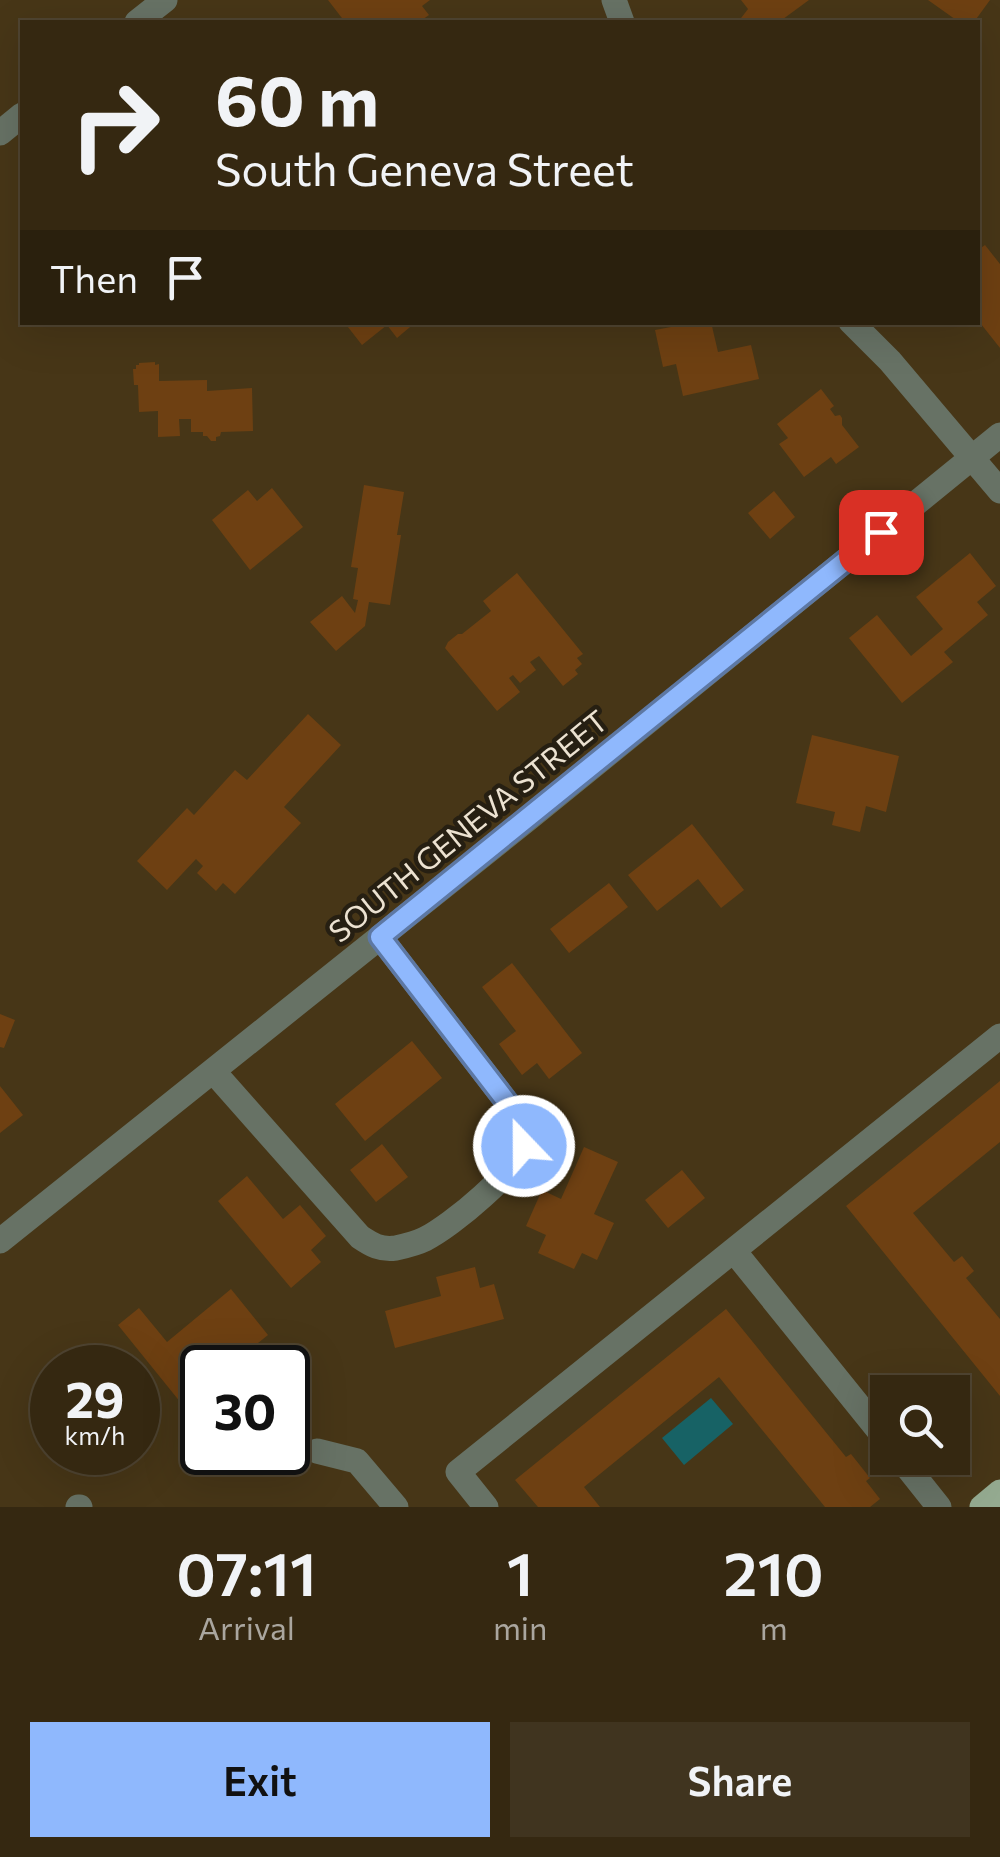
<!DOCTYPE html>
<style>
:root{--surface:#352811;--page:#40341f;--text:#f1f3f6;--muted:#aaa69f;--line:#4f4431;--accent:#8fb8fd}
body{margin:0;font-family:Commissioner,sans-serif;background:var(--page);color:var(--text);height:100vh;display:flex;flex-direction:column;font-size:38px;white-space:nowrap}
*{box-sizing:border-box;margin:0}
p{font-size:32px;color:var(--muted)}
.icon{flex:none;width:55px;height:55px;fill:none;stroke:currentColor;stroke-width:2;stroke-linecap:round;stroke-linejoin:round}
.map{position:relative;height:1507px;overflow:hidden}
.panel{display:flex;flex-direction:column;background:var(--surface);flex:1}
.panel>*{flex:none}
.banner{position:absolute;left:20px;top:20px;width:960px;height:305px;border-radius:0px;box-shadow:0 10px 40px #0002,0 0 0 2px var(--line);background:#352811;color:var(--text);overflow:hidden}
.buttons{position:absolute;left:870px;top:1375px;display:grid;gap:20px}
.buttons a{display:grid;place-items:center;width:100px;height:100px;border-radius:0px;background:var(--surface);box-shadow:0 10px 40px #0002,0 0 0 2px var(--line);font-size:50px}
.speed{position:absolute;left:30px;top:1345px;display:flex;gap:20px;font-size:50px;font-weight:700;text-align:center}
.speed>*{display:grid;place-content:center;width:130px;height:130px;border-radius:50%;background:var(--surface);box-shadow:0 10px 40px #0002,0 0 0 2px var(--line);line-height:1}
.speed small{font-size:25px;font-weight:400}
.speed .limit{border:5px solid #111;border-radius:15px;background:#fff;color:#111}
.pin{position:absolute;display:grid;place-items:center;width:85px;height:85px;color:#fff;margin:-42px;border-radius:20px;box-shadow:0 5px 15px #0006}
.me{position:absolute;width:110px;margin:-55px;rotate:338deg;stroke-linejoin:round;filter:drop-shadow(0 0 8px #0008)}
.turn{display:flex;align-items:center;gap:35px;height:210px;padding:0 30px;font-size:45px}
.turn .icon{width:130px;height:130px;stroke-width:2.5}
.turn b{display:block;font-size:70px;line-height:85px}
.then{display:flex;align-items:center;height:95px;padding:0 30px;background:#0003;gap:20px;font-size:38px}
.eta{display:flex;justify-content:space-evenly;align-items:center;height:170px;text-align:center}
.eta b{font-size:60px;font-weight:600;line-height:70px}
.action{display:flex;gap:20px;margin-top:auto;padding:20px 30px}
.action a{flex:1;height:115px;border-radius:0px;background:var(--accent);color:#111;font-size:40px;font-weight:600;line-height:115px;text-align:center}
.action a+a{background:var(--page);color:var(--text)}
.map>svg:first-child{display:block}
.water{fill:#176265}
.building{fill:#6e4012}
.lines{fill:none;stroke-linecap:round;stroke-linejoin:round}
.minor{stroke:#677265;stroke-width:25}
.major{stroke:#94aa90;stroke-width:25}
.route-casing{stroke:#5d78a4;stroke-width:25}
.route{stroke:#8fb8fd;stroke-width:18}
.labels{text-anchor:middle;dominant-baseline:central;stroke-width:9;stroke-linejoin:round;paint-order:stroke}
.street-label{font-size:30px;fill:#ece2d1;stroke:#261f12}
</style>
<div class="map">
<svg width="1000" height="1507" viewBox="0 0 1000 1507">
<rect width="100%" height="100%" fill="#473617"/>
<!-- water -->
<path class="water" d="M711,1398L733,1424L684,1465L662,1438Z"/>
<!-- building -->
<path class="building" d="M328,0H430L422,6L429,15L419,22H345Z
M741,0H809L779,22H738L748,9Z
M928,0H990L974,22H959Z
M985,245L1000,264V348L981,324L977,327L974,322H978V250Z
M344,322H416L397,338L387,325L362,345Z
M670,322H711L718,352L751,345L759,379L683,396L676,364L663,367L655,330L671,327Z
M155,362V365L159,364V381L207,380V391L252,388L253,431L221,432L220,436L216,437V441H211L207,436H203V432H191V419H179L180,436L158,437V411L139,412L138,385H134L133,369H136V365H139V363Z
M821,389L834,406L830,409L835,416L840,415L842,418V425L859,447L836,464L831,457L804,477L779,444L788,438L777,424Z
M364,485L404,492L397,535H401L390,605L369,602L365,626L336,651L310,622L342,596L355,613L358,600L353,599L358,568L351,567Z
M272,488L303,527L250,570L212,520L248,490L257,501Z
M774,491L795,517L770,539L748,513Z
M970,553L996,586L977,602L988,615L944,652L953,662L902,703L849,638L877,615L911,656L943,629L916,597Z
M517,573L583,654L577,658L582,664L575,670L578,674L563,686L539,656L530,662L536,670L520,683L513,675L509,678L520,692L497,711L445,648L448,642L458,634H462L491,611L483,601Z
M308,714L341,745L284,807L301,823L235,894L223,883L216,891L197,873L203,866L196,859L167,890L137,861L187,808L194,815L235,770L247,780Z
M812,735L899,756L886,812L866,806L860,832L832,825L835,812L796,803Z
M692,824L744,890L721,908L698,879L657,911L628,875Z
M609,883L628,907L569,953L550,929Z
M512,963L582,1053L549,1079L537,1063L522,1075L499,1044L516,1031L482,987Z
M0,1014L15,1020L4,1048L0,1047Z
M412,1041L442,1078L365,1141L335,1104Z
M1000,1081V1142L913,1213L954,1262L962,1256L974,1271L966,1278L1000,1319V1396L846,1206Z
M0,1086L23,1115L0,1133Z
M382,1144L408,1177L376,1202L350,1170Z
M584,1147L618,1162L594,1214L614,1223L597,1260L582,1253L574,1269L538,1253L546,1235L526,1226L542,1190L561,1199Z
M682,1170L705,1198L668,1228L645,1200Z
M247,1176L283,1219L300,1205L326,1236L311,1250L321,1262L291,1288L218,1201Z
M475,1267L480,1288L494,1284L504,1319L395,1348L385,1311L441,1296L436,1277Z
M231,1289L268,1335L227,1368H202V1429L118,1325L139,1308L167,1342Z
M726,1309L846,1457L851,1454L870,1478L866,1481L880,1499L870,1507H825L719,1377L584,1487L600,1507H538L515,1480Z
M222,1452H254L235,1469Z"/>
<g class="lines">
<!-- minor -->
<path class="minor" d="M614,0L622,22
M137,22L165,0
M0,133L22,115
M851,322L890,361L1000,491
M213,1071L360,1237C372,1245 380,1250 396,1248C405,1246 417,1243 425,1239C451,1226 520,1170 524,1142C524,1135 521,1126 520,1119L380,937
M0,1241L529,818L1000,435
M734,1251L888,1442
M317,1451L357,1461L396,1507
M900,1458L939,1507
M78,1507H80
M486,1507L458,1472L1000,1036"/>
<!-- major -->
<path class="major" d="M982,1507L1000,1492"/>
</g>
<g class="lines">
<defs>
<path id="route" d="M524,1146L520,1119L380,937L881,532"/>
</defs>
<!-- route casing -->
<use href="#route" class="route-casing"/>
<!-- route -->
<use href="#route" class="route"/>
</g>
<g class="labels">
<!-- street labels -->
<g class="street-label">
<text transform="translate(467 825) rotate(-39)">SOUTH GENEVA STREET</text>
</g>
</g>
</svg>
<div class="buttons">
<a><svg class="icon" aria-label="search" viewBox="0 0 24 24"><circle cx="10" cy="10" r="6"/><path d="M15 15l6 6"/></svg></a>
</div>
<div class="speed"><div>29<small>km/h</small></div><div class="limit">30</div></div>
<div class="pin" style="left:881px;top:532px;background:#d93025"><svg class="icon" aria-label="arrive" viewBox="0 0 24 24"><path d="M6 21V4h12l-3 4 3 4H6"/></svg></div>
<svg class="me" style="left:524px;top:1146px" viewBox="-20 -20 40 40"><circle r="17" fill="#8fb8fd" stroke="#fff" stroke-width="3"/><path d="M0-11L8 9 0 5-8 9z" fill="#fff"/></svg>
<div class="banner">
<div class="turn"><svg class="icon" aria-label="right" viewBox="0 0 24 24"><path d="M7 20v-9h11M14 6l5 5-5 5"/></svg><div><b>60 m</b>South Geneva Street</div></div>
<div class="then">Then<svg class="icon" aria-label="arrive" viewBox="0 0 24 24"><path d="M6 21V4h12l-3 4 3 4H6"/></svg></div>
</div>
</div>
<section class="panel">
<div class="eta">
<div><b>07:11</b><p>Arrival</p></div>
<div><b>1</b><p>min</p></div>
<div><b>210</b><p>m</p></div>
</div>
<div class="action"><a>Exit</a><a>Share</a></div>
</section>
